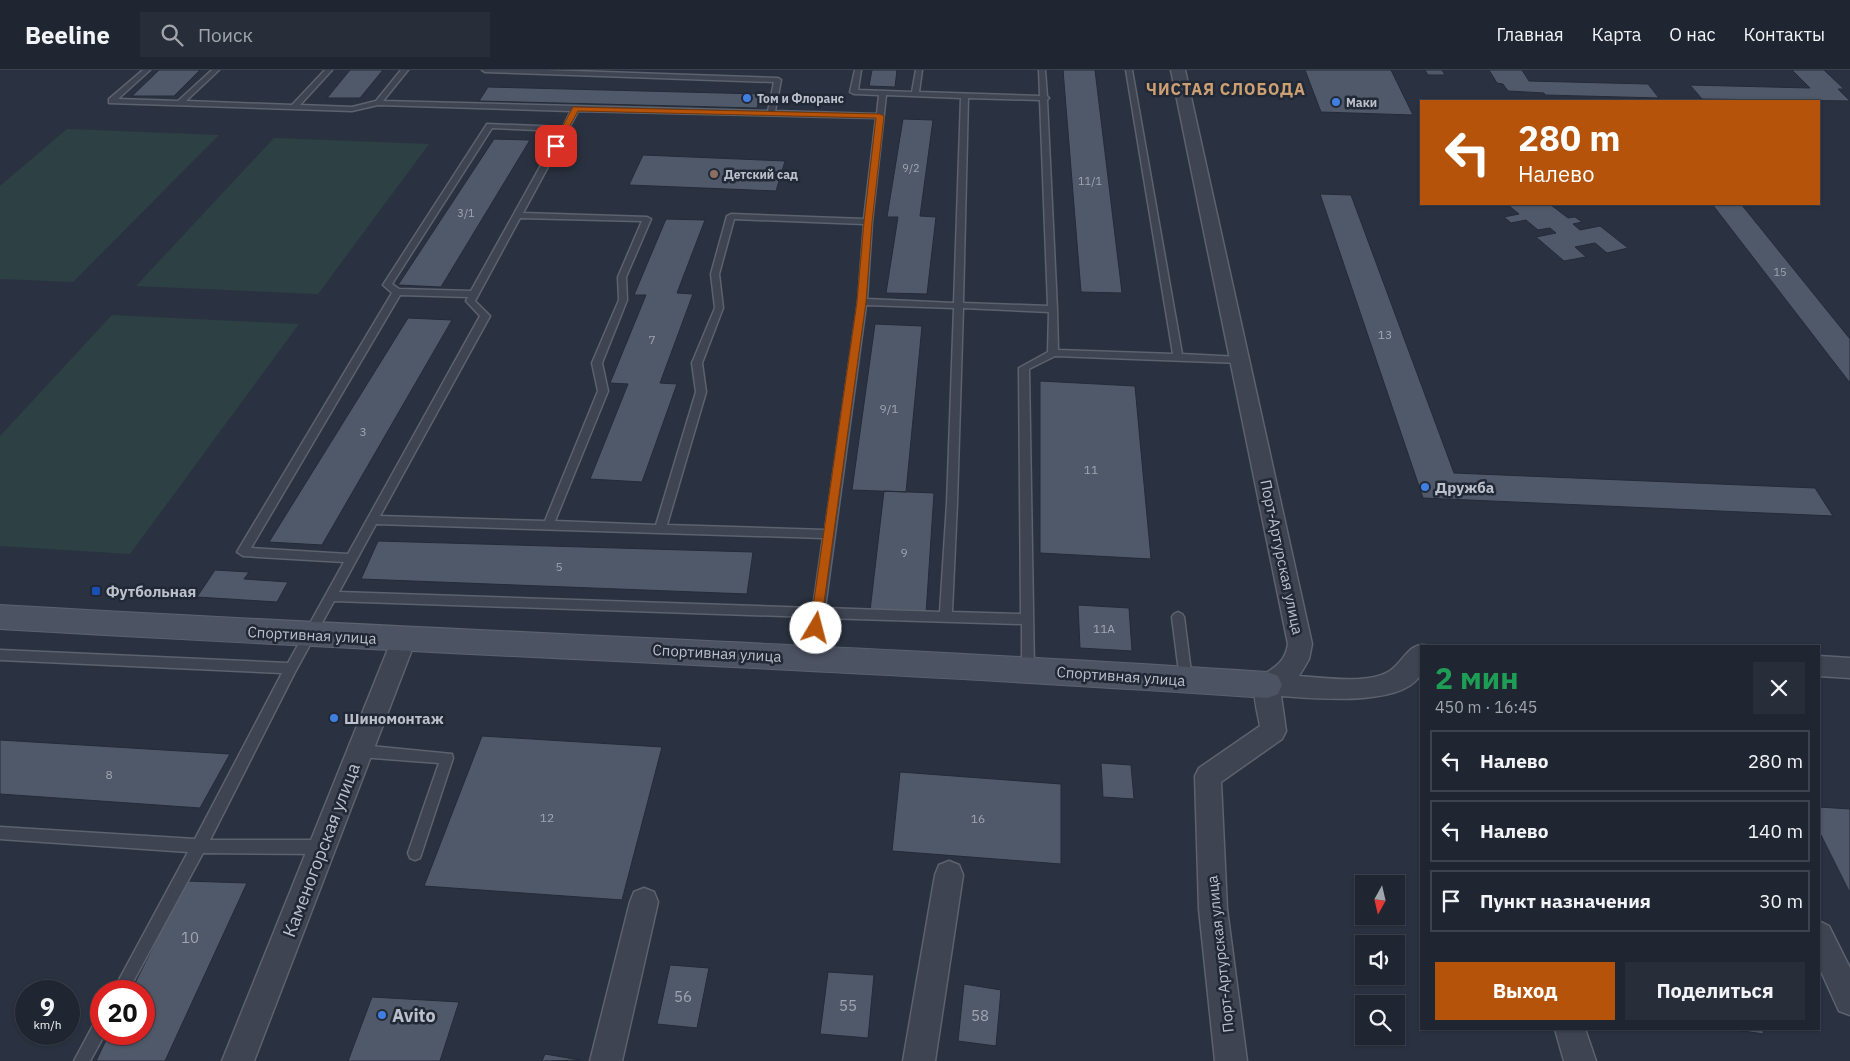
<!DOCTYPE html>
<html lang="ru">
<meta charset="utf-8">
<style>
:root{--surface:#202631;--page:#282e39;--text:#f1f3f6;--muted:#a2a5ab;--line:#3d434d;--accent:#b45309}
body{margin:0;font-family:"IBM Plex Sans",sans-serif;background:var(--page);color:var(--text);height:100vh;display:flex;flex-direction:column;font-size:19px;white-space:nowrap}
*{box-sizing:border-box;margin:0}
p{font-size:16px;color:var(--muted)}
.icon{flex:none;width:28px;height:28px;fill:none;stroke:currentColor;stroke-width:2;stroke-linecap:round;stroke-linejoin:round}
.map{position:relative;flex:1;overflow:hidden}
.side{position:absolute;left:1420px;top:575px;width:400px;height:385px;display:flex;flex-direction:column;background:var(--surface);border-radius:0px;box-shadow:0 1px 4px #0004,0 0 0 1px var(--line)}
.side>*{flex:none}
.guide{position:absolute;left:1420px;top:30px;width:400px;height:105px;border-radius:0px;box-shadow:0 1px 4px #0004,0 0 0 1px var(--line);background:#b45309;color:#fff;overflow:hidden}
.needle{width:32px;rotate:188deg}
.controls{position:absolute;left:1355px;top:805px;display:grid;gap:10px}
.controls a{display:grid;place-items:center;width:50px;height:50px;border-radius:0px;background:var(--surface);box-shadow:0 1px 4px #0004,0 0 0 1px var(--line);font-size:25px}
.speed{position:absolute;left:15px;top:910px;display:flex;gap:10px;font-size:25px;font-weight:700;text-align:center}
.speed>*{display:grid;place-content:center;width:65px;height:65px;border-radius:50%;background:var(--surface);box-shadow:0 1px 4px #0004,0 0 0 1px var(--line);line-height:1}
.speed small{font-size:12px;font-weight:400}
.speed .limit{border:8px solid #d22;background:#fff;color:#111}
.pin{position:absolute;display:grid;place-items:center;width:42px;height:42px;color:#fff;margin:-21px;border-radius:10px;box-shadow:0 2px 8px #0006}
.me{position:absolute;width:55px;margin:-28px;rotate:8deg;stroke-linejoin:round;filter:drop-shadow(0 0 4px #0008)}
.turn{display:flex;align-items:center;gap:18px;height:105px;padding:0 15px;font-size:22px}
.turn .icon{width:65px;height:65px;stroke-width:2.5}
.turn b{display:block;font-size:35px;line-height:42px}
.round{display:grid;place-items:center;flex:none;width:52px;height:52px;border-radius:0px;background:var(--page)}
.headline{display:flex;align-items:center;justify-content:space-between;height:85px;padding:0 15px}
h1{font-size:30px;font-weight:700;line-height:38px;color:#1e9e55}
.action{display:flex;gap:10px;margin-top:auto;padding:10px 15px}
.action a{flex:1;height:58px;border-radius:0px;background:var(--accent);color:#fff;font-size:20px;font-weight:700;line-height:58px;text-align:center}
.action a+a{background:var(--page);color:var(--text)}
ul{padding:0;list-style:none}
li{display:flex;align-items:center;gap:15px;height:62px;margin:0 10px 8px;padding:0 5px;border:2px solid var(--line);border-radius:0px}
li div{flex:1}
li b{display:block;font-size:19px}
li em{font-style:normal}
header{display:flex;align-items:center;gap:30px;box-sizing:border-box;height:70px;padding:0 25px;background:var(--surface);border-bottom:1px solid var(--line)}
header strong{font-size:24px}
nav{display:flex;gap:28px;margin-inline-start:auto;font-size:18px}
.search{width:350px;height:45px;background:var(--page);display:flex;align-items:center;gap:12px;box-sizing:border-box;padding:0 18px;border-radius:0px;color:var(--muted);font-size:19px}
.map>svg:first-child{display:block}
.green{fill:#2d4043}
.building{fill:#505969;stroke:#242b38}
.lines{fill:none;stroke-linecap:round;stroke-linejoin:round}
.lane-casing{stroke:#5c626e;stroke-width:3}
.street-casing{stroke:#5c626e;stroke-width:3}
.secondary-casing{stroke:#5c626e;stroke-width:2}
.lane{fill:#3e4451;fill-rule:evenodd}
.street{fill:#3e4451;fill-rule:evenodd}
.secondary{fill:#4c5363;fill-rule:evenodd}
.route{fill:#b45309;stroke:#753606}
.shop-dot{fill:#3f7fe0;stroke:#222936;stroke-width:2}
.education-dot{fill:#8d6e63;stroke:#222936;stroke-width:2}
.transit-dot{fill:#1a4fb4;stroke:#222936;stroke-width:2}
.labels{text-anchor:middle;dominant-baseline:central;stroke-width:5;stroke-linejoin:round;paint-order:stroke}
.far-number-label{font-size:11px;fill:#a0a6b2}
.far-poi-label{font-size:12px;font-weight:bold;fill:#bbc0cb;stroke:#222936;text-anchor:start}
.number-label{font-size:12px;fill:#a0a6b2}
.poi-label{font-size:15px;font-weight:bold;fill:#bbc0cb;stroke:#222936;text-anchor:start}
.street-label{font-size:15px;fill:#bbc0cb;stroke:#222936}
.near-number-label{font-size:15px;fill:#a0a6b2}
.far-district-label{font-size:16px;font-weight:bold;letter-spacing:1px;fill:#cda074;stroke:#222936}
.near-street-label{font-size:18px;fill:#bbc0cb;stroke:#222936}
.near-poi-label{font-size:18px;font-weight:bold;fill:#bbc0cb;stroke:#222936;text-anchor:start}
</style>
<header>
<strong>Beeline</strong>
<div class="search"><svg class="icon" aria-label="search" viewBox="0 0 24 24"><circle cx="10" cy="10" r="6"/><path d="M15 15l6 6"/></svg>Поиск</div>
<nav><a>Главная</a><a>Карта</a><a>О нас</a><a>Контакты</a></nav>
</header>
<div class="map">
<svg width="1850" height="991" viewBox="0 0 1850 991">
<rect width="100%" height="100%" fill="#2a3241"/>
<!-- green -->
<path class="green" d="M67,59L219,65L73,212L0,209V116Z
M274,68L429,74L318,224L136,216Z
M112,245L299,254L130,484L0,476V366Z"/>
<!-- building -->
<path class="building" d="M159,0H200L174,26H132Z
M350,0H383L360,28H327Z
M872,0H897L895,17L869,16Z
M1063,0H1095L1122,223L1081,222Z
M1305,0H1391L1413,45L1321,42Z
M1425,0H1442L1445,5H1428Z
M1489,0H1522L1529,11L1648,14L1659,28L1545,25L1544,23L1508,21L1503,14L1497,13Z
M1792,0H1824L1844,19H1838L1850,31L1702,29L1690,15L1810,18Z
M488,17L761,24L757,38L479,31Z
M903,49L933,50L920,146L936,147L927,224L886,223L898,147H887Z
M494,69L530,70L441,217L398,215Z
M643,85L785,91L776,121L629,115Z
M1320,124L1351,125L1454,403L1815,418L1833,446L1423,428Z
M1517,134H1556L1551,135L1568,148L1575,147L1582,152L1573,154L1580,160L1600,156L1628,178L1607,183L1595,173L1575,177L1586,187L1564,191L1536,167L1556,163L1550,158L1538,160L1526,150L1511,153L1504,147L1519,144L1508,135Z
M1712,134H1741L1850,269V313Z
M666,149L705,150L677,223L693,224L660,313L677,314L642,412L590,409L628,314L610,313L646,225H634Z
M408,248L452,250L322,475L269,472Z
M875,254L922,256L906,422L852,420Z
M1040,311L1135,316L1151,489L1040,483Z
M884,421L934,423L926,544L870,541Z
M378,471L753,482L747,524L361,509Z
M215,500L249,502L244,509L288,512L277,532L197,527Z
M1078,535L1129,538L1132,581L1080,578Z
M482,666L662,677L622,830L424,816Z
M0,670L230,684L200,738L0,724Z
M1101,693L1131,695L1134,729L1103,727Z
M900,702L1061,714V794L892,781Z
M1819,737L1850,739V823L1819,761Z
M186,811L247,813L165,991H96L109,964H144V921H131Z
M670,895L709,898L697,958L657,954Z
M828,902L874,905L868,968L820,964Z
M964,914L1001,920L996,976L958,971Z
M372,927L459,932L440,991H348Z
M1729,959H1762L1764,964Z
M545,984L580,990L542,991Z"/>
<g class="lines">
<defs>
<path id="lane" d="M143,0H150L118,29L178,31L212,0H219L186,31L292,35L325,0H332L300,35L352,37L376,31L401,0H408L383,31L768,41L774,12L485,2L482,0H545L778,8L781,10L775,41L877,44L879,25L854,24L850,22L855,0H861L858,20L912,22L916,0H922L919,22L1040,26L1039,0H1045L1047,26L1049,28L1047,30L1057,239L1058,280L1173,284L1126,0H1132L1182,284L1240,287L1245,290L1240,293L1055,286L1029,299L1034,599L1032,603L1028,604L1024,603L1022,599V554L824,548L818,588L816,592L812,593L808,592L806,588L812,547L334,531L295,602L210,770H322L327,772L329,777L327,782L322,784L203,783L128,921H113L188,782L0,769V757L195,769L282,603L0,590V580L288,593L344,492L243,486L237,482L392,223L383,215L487,54L563,57L571,41L378,35L352,41L109,33V29ZM886,25L961,28L954,233L867,229L872,152ZM968,28L1040,30L1048,236L963,233ZM578,41L876,48L864,149L731,144L727,146L711,204L715,238L692,293L696,322L656,455L555,451L608,321L602,293L627,230L626,207L651,149L647,147L523,143ZM492,58L560,61L471,221L399,219L392,214ZM520,148L642,151L618,207L619,230L592,293L598,321L545,451L380,446L490,246L475,231ZM734,149L864,154L858,232L825,460L667,455L706,322L702,293L723,238L719,204ZM400,225L468,227L466,231L480,246L348,484L251,478ZM866,235L954,238L947,433L940,542L825,538ZM963,238L1049,242L1048,282L1019,298L1021,544L952,542L957,433ZM376,454L823,468L813,538L339,522Z
M1178,542L1182,544L1184,547L1192,610L1190,614L1186,615L1182,614L1180,610L1172,547L1174,544Z
M360,675L452,684L453,688L420,788L415,790L410,788L408,783L439,693L360,687L355,685L354,681L355,677Z
M101,947V964H105L90,991H74L96,950Z"/>
<path id="street" d="M1171,0H1185L1312,574L1309,589L1299,606C1323,608 1367,614 1388,602C1403,594 1409,570 1428,576H1421C1421,584 1424,597 1421,603C1406,638 1311,628 1281,626L1286,661L1282,669L1221,712L1227,839L1247,991H1215L1199,839L1195,706L1199,698L1260,656C1258,644 1253,628 1255,616C1257,600 1284,603 1288,574Z
M404,559L412,562L416,569L254,991H222L392,569L396,562Z
M1819,586L1850,588V608L1819,606Z
M949,791L959,795L963,805L935,991H903L935,805L939,795Z
M644,818L654,822L658,832L622,991H590L630,832L634,822Z
M1819,851L1829,856L1850,898V945L1839,941L1819,897Z
M1555,959H1585L1596,991H1564Z"/>
<path id="secondary" d="M0,535C422,560 845,574 1267,602L1278,606L1282,615L1278,624L1267,628C845,599 422,584 0,559Z"/>
</defs>
<!-- lane casing -->
<use href="#lane" class="lane-casing"/>
<!-- street casing -->
<use href="#street" class="street-casing"/>
<!-- secondary casing -->
<use href="#secondary" class="secondary-casing"/>
<!-- lane -->
<use href="#lane" class="lane"/>
<!-- street -->
<use href="#street" class="street"/>
<!-- secondary -->
<use href="#secondary" class="secondary"/>
</g>
<!-- route -->
<path class="route" d="M573,37L880,44L884,46L872,152L866,232L820,561H812L810,558L857,232L864,152L876,48L578,41L558,77H553L552,76Z"/>
<!-- markers -->
<g class="shop-dot">
<circle cx="747" cy="28" r="5"/>
<circle cx="1336" cy="32" r="5"/>
<circle cx="1425" cy="417" r="5"/>
<circle cx="334" cy="648" r="5"/>
<circle cx="382" cy="945" r="5"/>
</g>
<circle class="education-dot" cx="714" cy="104" r="5"/>
<rect class="transit-dot" x="91" y="516" width="10" height="10" rx="2.5"/>
<g class="labels">
<!-- far-number labels -->
<g class="far-number-label">
<text x="911" y="98">9/2</text>
<text x="1090" y="111">11/1</text>
<text x="466" y="143">3/1</text>
<text x="1780" y="202">15</text>
</g>
<!-- far-poi labels -->
<g class="far-poi-label">
<text x="757" y="28">Том и Флоранс</text>
<text x="1346" y="32">Маки</text>
<text x="724" y="104">Детский сад</text>
</g>
<!-- number labels -->
<g class="number-label">
<text x="1385" y="264">13</text>
<text x="652" y="269">7</text>
<text x="889" y="338">9/1</text>
<text x="363" y="361">3</text>
<text x="1091" y="399">11</text>
<text x="904" y="482">9</text>
<text x="559" y="496">5</text>
<text x="1104" y="558">11А</text>
<text x="109" y="704">8</text>
<text x="547" y="747">12</text>
<text x="978" y="748">16</text>
</g>
<!-- poi labels -->
<g class="poi-label">
<text x="1435" y="417">Дружба</text>
<text x="106" y="521">Футбольная</text>
<text x="344" y="648">Шиномонтаж</text>
</g>
<!-- street labels -->
<g class="street-label">
<text transform="translate(1282 487) rotate(78)">Порт-Артурская улица</text>
<text transform="translate(312 565) rotate(3)">Спортивная улица</text>
<text transform="translate(717 583) rotate(3)">Спортивная улица</text>
<text transform="translate(1121 606) rotate(4)">Спортивная улица</text>
<text transform="translate(1220 884) rotate(-96)">Порт-Артурская улица</text>
</g>
<!-- near-number labels -->
<g class="near-number-label">
<text x="190" y="867">10</text>
<text x="683" y="926">56</text>
<text x="848" y="935">55</text>
<text x="980" y="945">58</text>
</g>
<!-- far-district labels -->
<g class="far-district-label">
<text x="1226" y="19">ЧИСТАЯ СЛОБОДА</text>
</g>
<!-- near-street labels -->
<g class="near-street-label">
<text transform="translate(321 780) rotate(-69)">Каменогорская улица</text>
</g>
<!-- near-poi labels -->
<g class="near-poi-label">
<text x="392" y="945">Avito</text>
</g>
</g>
</svg>
<div class="controls">
<a><svg class="needle" viewBox="-14 -14 28 28"><path d="M0-13l5 13h-10z" fill="#e53935"/><path d="M0 13l5-13h-10z" fill="#a2a5ab"/></svg></a>
<a><svg class="icon" aria-label="sound" viewBox="0 0 24 24"><path d="M4 9h4l5-4v14l-5-4H4zM17 9q2 3 0 6"/></svg></a>
<a><svg class="icon" aria-label="search" viewBox="0 0 24 24"><circle cx="10" cy="10" r="6"/><path d="M15 15l6 6"/></svg></a>
</div>
<div class="speed"><div>9<small>km/h</small></div><div class="limit">20</div></div>
<div class="pin" style="left:556px;top:76px;background:#d93025"><svg class="icon" aria-label="arrive" viewBox="0 0 24 24"><path d="M6 21V4h12l-3 4 3 4H6"/></svg></div>
<svg class="me" style="left:816px;top:558px" viewBox="-20 -20 40 40"><circle r="19" fill="#fff"/><path d="M0-13L10 11 0 6-10 11z" fill="#b45309"/></svg>
<div class="guide">
<div class="turn"><svg class="icon" aria-label="left" viewBox="0 0 24 24"><path d="M17 20v-9H6M10 6l-5 5 5 5"/></svg><div><b>280 m</b>Налево</div></div>
</div>
<section class="side">
<div class="headline"><div><h1>2 мин</h1><p>450 m · 16:45</p></div><a class="round"><svg class="icon" aria-label="close" viewBox="0 0 24 24"><path d="M6 6l12 12M18 6L6 18"/></svg></a></div>
<ul>
<li><svg class="icon" aria-label="left" viewBox="0 0 24 24"><path d="M17 20v-9H6M10 6l-5 5 5 5"/></svg><div><b>Налево</b></div><em>280 m</em></li>
<li><svg class="icon" aria-label="left" viewBox="0 0 24 24"><path d="M17 20v-9H6M10 6l-5 5 5 5"/></svg><div><b>Налево</b></div><em>140 m</em></li>
<li><svg class="icon" aria-label="arrive" viewBox="0 0 24 24"><path d="M6 21V4h12l-3 4 3 4H6"/></svg><div><b>Пункт назначения</b></div><em>30 m</em></li>
</ul>
<div class="action"><a>Выход</a><a>Поделиться</a></div>
</section>
</div>
